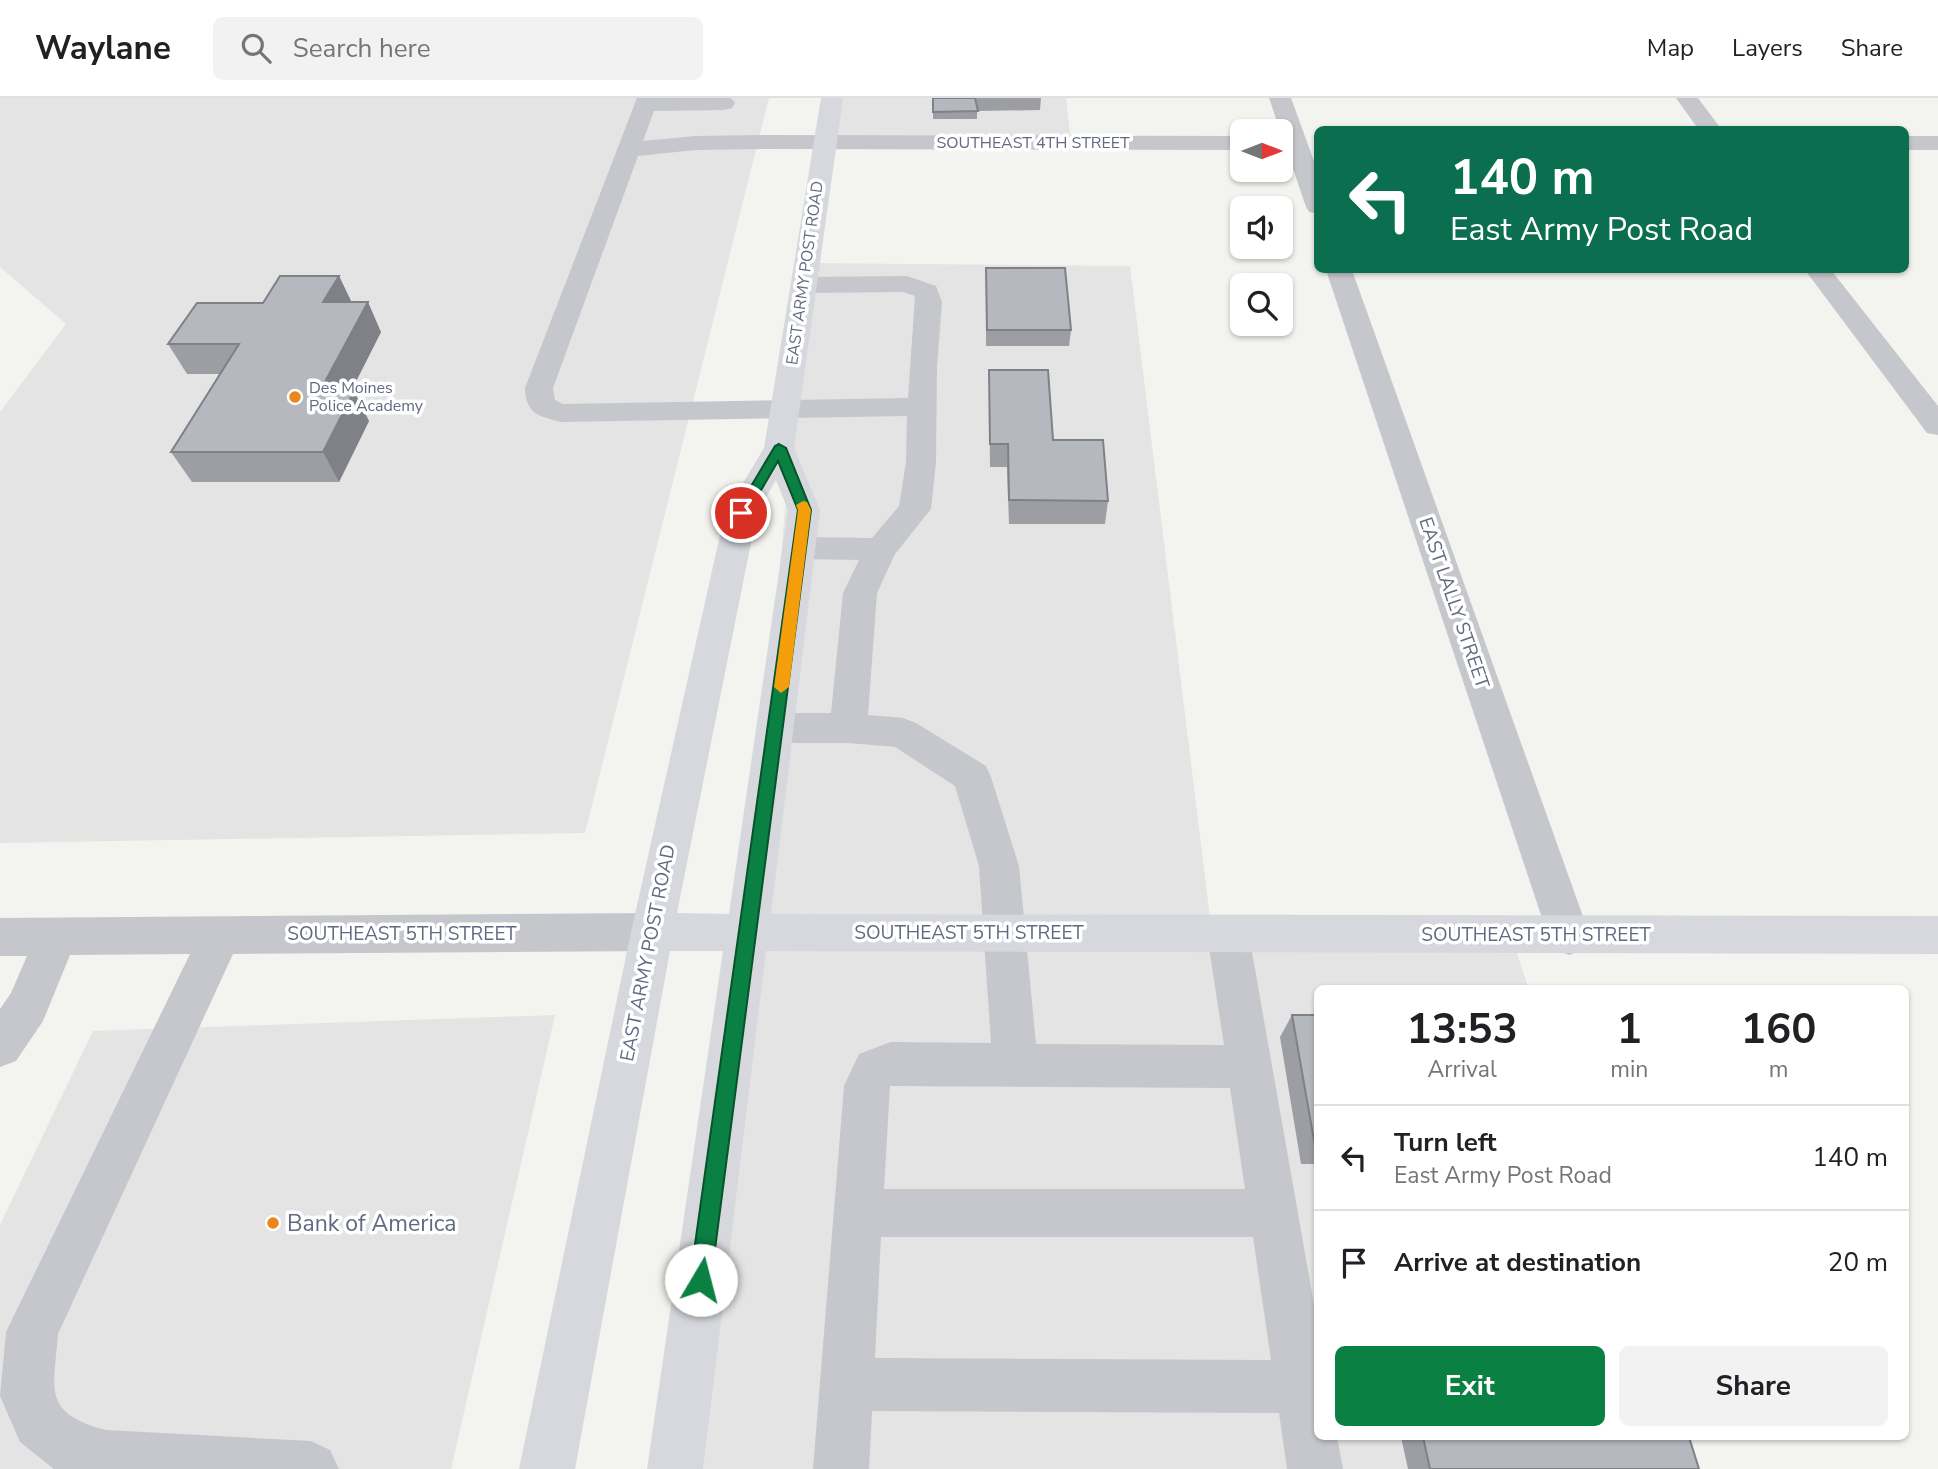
<!DOCTYPE html>
<style>
:root{--surface:#fff;--page:#f2f2f2;--text:#202124;--muted:#757577;--line:#e0e0e0;--accent:#0b8043}
body{margin:0;font-family:"Nunito Sans",sans-serif;background:var(--page);color:var(--text);height:100vh;display:flex;flex-direction:column;font-size:26px;white-space:nowrap}
*{box-sizing:border-box;margin:0}
p{font-size:23px;color:var(--muted)}
.icon{flex:none;width:38px;height:38px;fill:none;stroke:currentColor;stroke-width:2;stroke-linecap:round;stroke-linejoin:round}
.map{position:relative;flex:1;overflow:hidden}
.details{position:absolute;left:1314px;top:887px;width:595px;height:455px;display:flex;flex-direction:column;background:var(--surface);border-radius:10px;box-shadow:0 2px 5px #0004}
.details>*{flex:none}
.hud{position:absolute;left:1314px;top:28px;width:595px;height:147px;border-radius:10px;box-shadow:0 2px 5px #0004;background:#0b6e4f;color:#fff;overflow:hidden}
.needle{width:46px;rotate:90deg}
.fabs{position:absolute;left:1230px;top:21px;display:grid;gap:14px}
.fabs a{display:grid;place-items:center;width:63px;height:63px;border-radius:10px;background:var(--surface);box-shadow:0 2px 5px #0004;font-size:35px}
.pin{position:absolute;display:grid;place-items:center;width:60px;height:60px;color:#fff;margin:-30px;border:4px solid #fff;border-radius:50%;box-shadow:0 2px 7px #0007}
.me{position:absolute;width:77px;margin:-38px;rotate:8deg;stroke-linejoin:round;filter:drop-shadow(0 0 5px #0008)}
.turn{display:flex;align-items:center;gap:24px;height:147px;padding:0 21px;font-size:32px}
.turn .icon{width:91px;height:91px;stroke-width:2.5}
.turn b{display:block;font-size:49px;line-height:60px}
.eta{display:flex;justify-content:space-evenly;align-items:center;height:119px;text-align:center}
.eta b{font-size:42px;font-weight:700;line-height:49px}
.action{display:flex;gap:14px;margin-top:auto;padding:14px 21px}
.action a{flex:1;height:80px;border-radius:10px;background:var(--accent);color:#fff;font-size:28px;font-weight:700;line-height:80px;text-align:center}
.action a+a{background:var(--page);color:var(--text)}
ul{padding:0;list-style:none}
li{display:flex;align-items:center;gap:21px;height:105px;padding:0 21px;border-top:2px solid var(--line)}
li div{flex:1}
li b{display:block;font-size:26px}
li em{font-style:normal}
header{display:flex;align-items:center;gap:42px;box-sizing:border-box;height:98px;padding:0 35px;background:var(--surface);border-bottom:2px solid var(--line)}
header strong{font-size:33px}
nav{display:flex;gap:38px;margin-inline-start:auto;font-size:24px}
.search{width:490px;height:63px;background:var(--page);display:flex;align-items:center;gap:18px;box-sizing:border-box;padding:0 24px;border-radius:10px;color:var(--muted);font-size:26px}
.map>svg:first-child{display:block}
.built{fill:#e3e4e3}
.lines{fill:none;stroke-linecap:round;stroke-linejoin:round}
.minor{fill:#c6c7cc;fill-rule:evenodd}
.major{fill:#d6d8de;fill-rule:evenodd}
.wall{fill:#9c9ea4}
.shaded-wall{fill:#7f8186}
.building{fill:#b5b8bf;stroke:#7f8186;stroke-width:2}
.route{fill:#0b8043;stroke:#07532c;stroke-width:2}
.slow{fill:#f59e0b}
.poi-dot{fill:#ea861a;stroke:#fff;stroke-width:2.5}
.labels{text-anchor:middle;dominant-baseline:central;stroke-width:7;stroke-linejoin:round;paint-order:stroke}
.far-street-label{font-size:16px;fill:#626a82;stroke:#fff}
.far-poi-label{font-size:16px;fill:#626a82;stroke:#fff;text-anchor:start}
.street-label{font-size:19px;fill:#626a82;stroke:#fff}
.near-poi-label{font-size:23px;fill:#626a82;stroke:#fff;text-anchor:start}
</style>
<header>
<strong>Waylane</strong>
<div class="search"><svg class="icon" aria-label="search" viewBox="0 0 24 24"><circle cx="10" cy="10" r="6"/><path d="M15 15l6 6"/></svg>Search here</div>
<nav><a>Map</a><a>Layers</a><a>Share</a></nav>
</header>
<div class="map">
<svg width="1938" height="1371" viewBox="0 0 1938 1371">
<rect width="100%" height="100%" fill="#f3f4ef"/>
<!-- built -->
<path class="built" d="M0,0H769L585,735L0,745V314L66,226L0,169Z
M832,0H1066L1071,45H824Z
M806,165L1130,168L1212,836L1511,838L1529,891H1318V1339H1673L1683,1371H675L749,833Z
M555,917L451,1371H0V1127L93,933Z"/>
<g class="lines">
<!-- minor -->
<path class="minor" d="M637,0H731L735,5L732,10L724,12L654,13L643,43L695,38L761,37L1242,38V52L761,51L695,52L638,58L553,290L555,302L563,306L908,300L915,198L903,194L804,195L795,193L791,187L795,181L804,179L907,178L936,188L942,204L937,269L936,364L931,411L895,456L877,495L868,617L903,620L916,625L986,668L991,679L1019,768L1036,946L1224,947L1207,837L1213,824L1228,818L1243,824L1249,837L1318,1229V1339H1337L1343,1371H1287L1279,1315L872,1313L869,1371H813L844,988L859,956L891,944L991,945L979,768L955,688L895,649L848,645H776L763,640L757,630L763,620L776,615H831L843,495L859,462L800,461L788,458L784,450L788,442L800,439L872,440L899,408L906,364L907,318L561,324C538,318 526,316 525,290ZM890,988L1230,990L1245,1091H884ZM881,1139H1253L1271,1262L875,1260Z
M1269,0H1291L1318,74V116L1309,114L1306,109Z
M1676,0H1698L1722,32H1699Z
M1906,38H1938V52H1906Z
M1326,172H1352L1590,838L1584,851L1569,857L1554,851L1548,838Z
M1805,172H1831L1938,308V337L1927,335Z
M652,815L667,821L673,834L667,847L652,853L233,856L58,1236C54,1291 41,1315 106,1332L311,1343L330,1352L339,1371H54L20,1344L0,1298L6,1234L190,856L70,857L43,923L16,963L0,969V911L11,895L27,858H0V820Z"/>
<!-- major -->
<path class="major" d="M821,0H843L794,350L820,412L771,816L1938,818V856L766,853L703,1371H647L723,853H670L575,1371H519L631,834L725,415L764,350ZM776,382L788,412L729,816L677,815L757,415Z"/>
</g>
<!-- wall -->
<path class="wall" d="M933,0H1041L1040,12L977,13V21H933Z
M986,170L1071,232L1069,248H986Z
M339,178L351,204L381,234L351,293L369,323L339,384H192L171,354L221,276H187L168,246Z
M989,272L1108,403L1105,426H1009L1007,369H990Z
M1292,917H1318V1066H1301L1280,939Z
M1401,1339H1689L1699,1371H1408Z"/>
<!-- shaded-wall -->
<path class="shaded-wall" d="M339,178L353,207L323,204Z
M368,204L381,234L336,323L320,293Z
M354,293L369,323L339,384L323,354Z"/>
<!-- building -->
<path class="building" d="M933,0H975L978,13L933,14Z
M986,170H1065L1071,232H987Z
M280,178H339L323,204H368L320,293H354L323,354H171L239,246H168L197,205H263Z
M989,272H1048L1053,342H1103L1108,403L1009,402L1008,346H990Z
M1292,917H1318V1048H1315Z
M1423,1339H1689L1699,1371H1430Z"/>
<!-- route -->
<path class="route" d="M779,346L786,350L811,412L711,1182L708,1190L701,1193L693,1190L690,1182L798,412L778,363L746,418L741,419L735,415L775,348Z"/>
<!-- slow -->
<path class="slow" d="M803,403L807,404L811,412L789,589L781,595L774,589L798,412L796,407Z"/>
<!-- markers -->
<g class="poi-dot">
<circle cx="295" cy="299" r="7"/>
<circle cx="273" cy="1125" r="7"/>
</g>
<g class="labels">
<!-- far-street labels -->
<g class="far-street-label">
<text x="1033" y="45">SOUTHEAST 4TH STREET</text>
<text transform="translate(805 175) rotate(-82)">EAST ARMY POST ROAD</text>
</g>
<!-- far-poi labels -->
<g class="far-poi-label">
<text x="309" y="290">Des Moines<tspan x="309" dy="18">Police Academy</tspan></text>
</g>
<!-- street labels -->
<g class="street-label">
<text transform="translate(1454 505) rotate(71)">EAST LALLY STREET</text>
<text x="969" y="835">SOUTHEAST 5TH STREET</text>
<text x="402" y="836">SOUTHEAST 5TH STREET</text>
<text x="1536" y="837">SOUTHEAST 5TH STREET</text>
<text transform="translate(648 855) rotate(-79)">EAST ARMY POST ROAD</text>
</g>
<!-- near-poi labels -->
<g class="near-poi-label">
<text x="287" y="1125">Bank of America</text>
</g>
</g>
</svg>
<div class="fabs">
<a><svg class="needle" viewBox="-14 -14 28 28"><path d="M0-13l5 13h-10z" fill="#e53935"/><path d="M0 13l5-13h-10z" fill="#757577"/></svg></a>
<a><svg class="icon" aria-label="sound" viewBox="0 0 24 24"><path d="M4 9h4l5-4v14l-5-4H4zM17 9q2 3 0 6"/></svg></a>
<a><svg class="icon" aria-label="search" viewBox="0 0 24 24"><circle cx="10" cy="10" r="6"/><path d="M15 15l6 6"/></svg></a>
</div>
<div class="pin" style="left:741px;top:415px;background:#d93025"><svg class="icon" aria-label="arrive" viewBox="0 0 24 24"><path d="M6 21V4h12l-3 4 3 4H6"/></svg></div>
<svg class="me" style="left:701px;top:1182px" viewBox="-20 -20 40 40"><circle r="19" fill="#fff"/><path d="M0-13L10 11 0 6-10 11z" fill="#0b8043"/></svg>
<div class="hud">
<div class="turn"><svg class="icon" aria-label="left" viewBox="0 0 24 24"><path d="M17 20v-9H6M10 6l-5 5 5 5"/></svg><div><b>140 m</b>East Army Post Road</div></div>
</div>
<section class="details">
<div class="eta">
<div><b>13:53</b><p>Arrival</p></div>
<div><b>1</b><p>min</p></div>
<div><b>160</b><p>m</p></div>
</div>
<ul>
<li><svg class="icon" aria-label="left" viewBox="0 0 24 24"><path d="M17 20v-9H6M10 6l-5 5 5 5"/></svg><div><b>Turn left</b><p>East Army Post Road</p></div><em>140 m</em></li>
<li><svg class="icon" aria-label="arrive" viewBox="0 0 24 24"><path d="M6 21V4h12l-3 4 3 4H6"/></svg><div><b>Arrive at destination</b></div><em>20 m</em></li>
</ul>
<div class="action"><a>Exit</a><a>Share</a></div>
</section>
</div>
